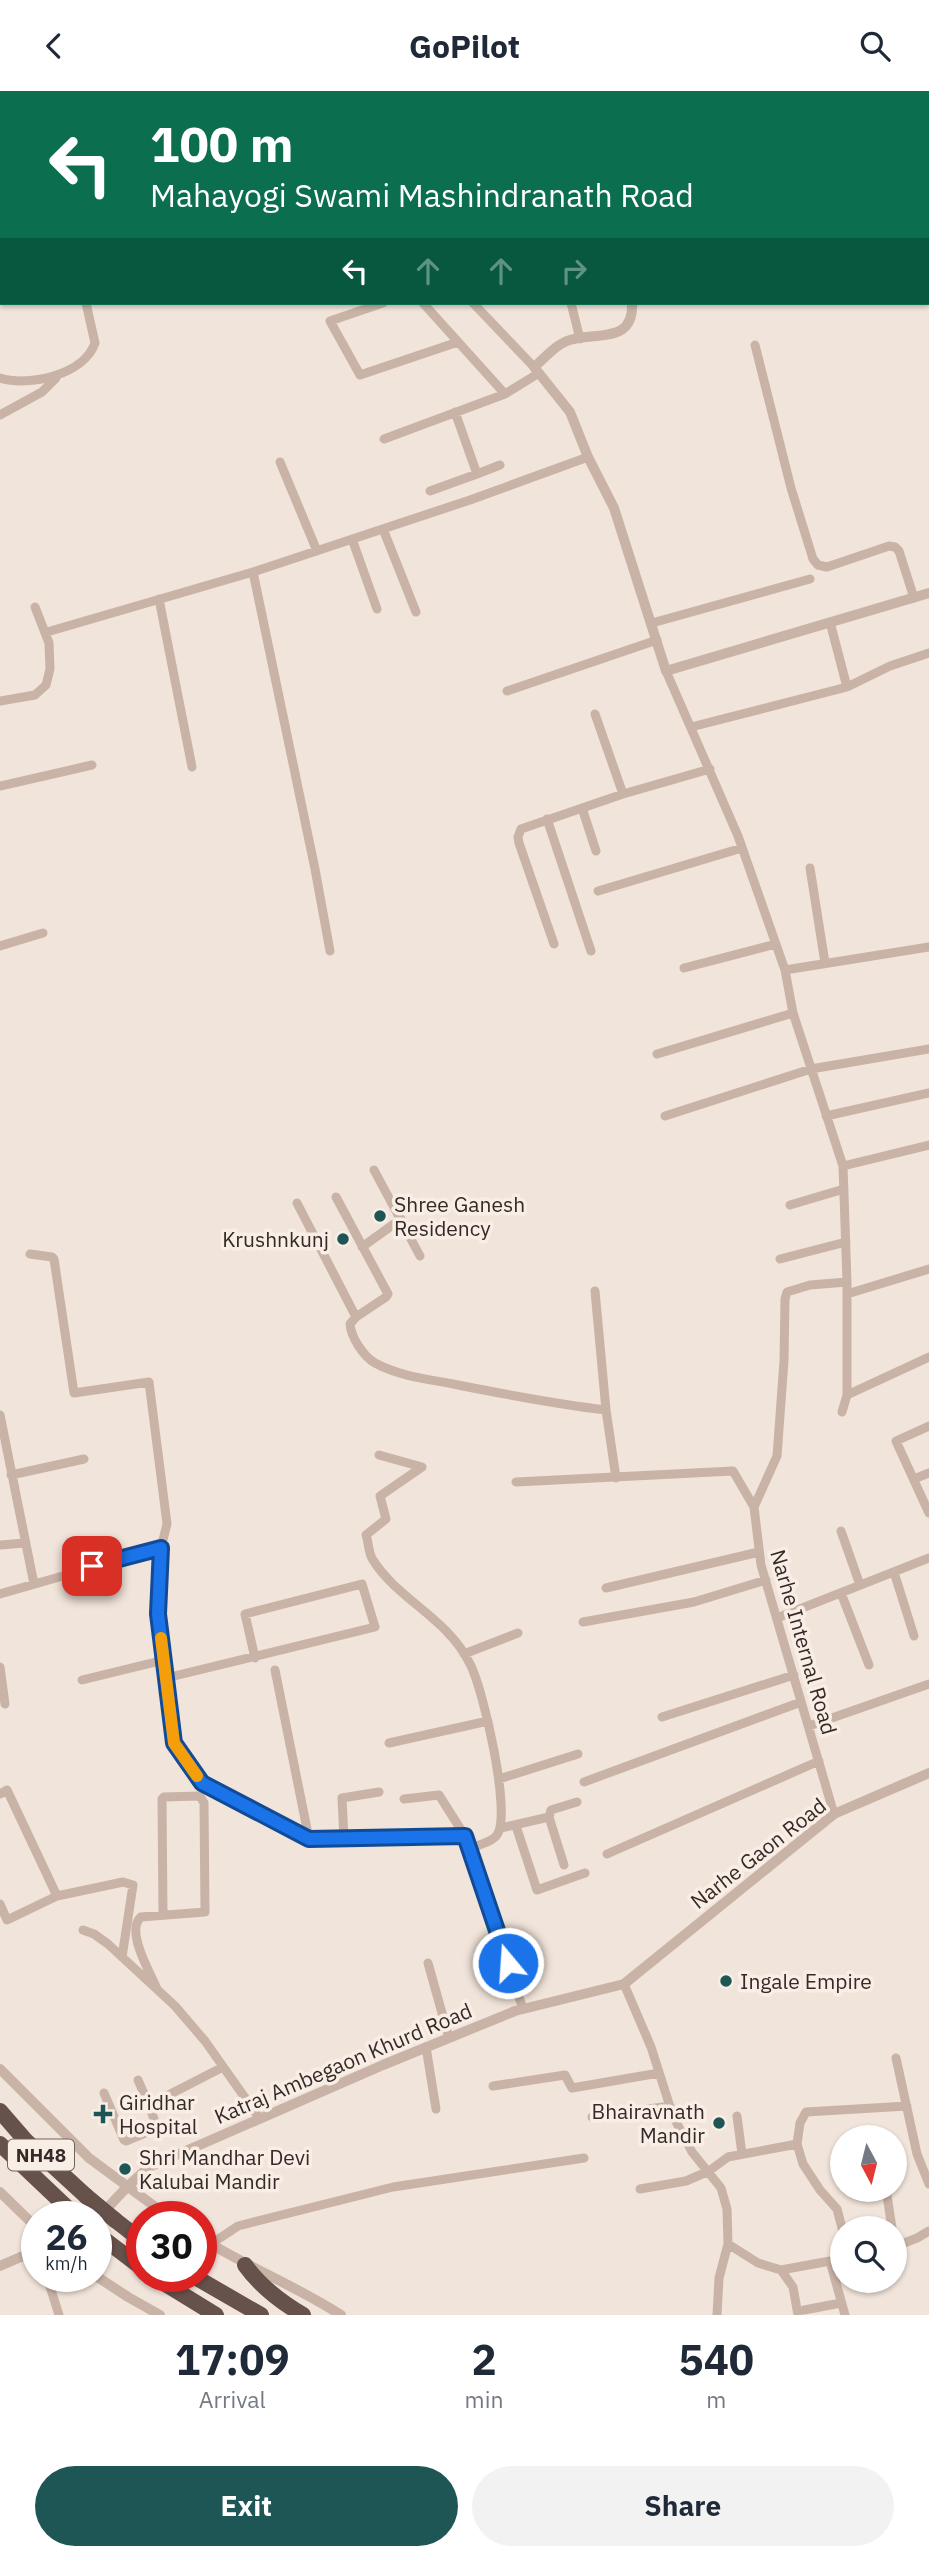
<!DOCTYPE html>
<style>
:root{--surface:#fff;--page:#f2f2f3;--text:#1f2937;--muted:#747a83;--accent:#1d5654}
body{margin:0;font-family:"IBM Plex Sans",sans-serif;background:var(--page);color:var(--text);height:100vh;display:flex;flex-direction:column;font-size:26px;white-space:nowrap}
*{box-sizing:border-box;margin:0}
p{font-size:23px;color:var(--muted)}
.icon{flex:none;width:38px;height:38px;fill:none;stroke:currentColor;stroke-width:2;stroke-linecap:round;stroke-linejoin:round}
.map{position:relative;height:2224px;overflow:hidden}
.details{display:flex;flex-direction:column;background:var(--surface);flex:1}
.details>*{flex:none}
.hud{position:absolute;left:0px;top:0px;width:929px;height:214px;box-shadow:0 2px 5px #0004;background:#0b6e4f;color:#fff;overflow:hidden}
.needle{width:46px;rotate:173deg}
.tools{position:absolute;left:830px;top:2034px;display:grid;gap:14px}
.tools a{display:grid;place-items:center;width:77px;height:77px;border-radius:50%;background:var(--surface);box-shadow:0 2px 5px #0004;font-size:35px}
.speed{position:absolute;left:21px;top:2110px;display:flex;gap:14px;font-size:35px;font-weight:700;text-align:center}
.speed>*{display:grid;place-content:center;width:91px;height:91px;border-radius:50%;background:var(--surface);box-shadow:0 2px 5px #0004;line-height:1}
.speed small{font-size:18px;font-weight:400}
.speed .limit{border:10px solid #d22;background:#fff;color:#111}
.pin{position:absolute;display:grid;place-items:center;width:60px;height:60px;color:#fff;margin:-30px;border-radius:14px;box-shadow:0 4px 10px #0006}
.me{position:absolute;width:77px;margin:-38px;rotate:342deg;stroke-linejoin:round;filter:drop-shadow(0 0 5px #0008)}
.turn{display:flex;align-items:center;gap:24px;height:147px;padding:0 35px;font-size:32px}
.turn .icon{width:91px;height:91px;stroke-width:2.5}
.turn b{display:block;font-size:49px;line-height:60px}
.lanes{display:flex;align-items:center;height:66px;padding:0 35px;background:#0003;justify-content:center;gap:35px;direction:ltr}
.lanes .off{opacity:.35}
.eta{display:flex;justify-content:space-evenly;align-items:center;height:119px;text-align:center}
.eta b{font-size:42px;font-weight:800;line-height:49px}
.action{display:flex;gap:14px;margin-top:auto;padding:14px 35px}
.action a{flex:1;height:80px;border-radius:42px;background:var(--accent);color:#fff;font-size:28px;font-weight:800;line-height:80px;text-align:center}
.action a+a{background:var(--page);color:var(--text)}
header{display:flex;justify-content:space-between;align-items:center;height:91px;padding:0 35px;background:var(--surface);font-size:32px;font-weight:800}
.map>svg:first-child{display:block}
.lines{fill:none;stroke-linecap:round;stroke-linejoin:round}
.minor{stroke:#c9b3a6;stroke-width:9}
.tertiary{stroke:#c9b3a6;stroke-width:10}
.trunk{stroke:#66514b;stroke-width:16}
.trunk-bridge{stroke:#66514b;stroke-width:16}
.route-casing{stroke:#114b97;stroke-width:18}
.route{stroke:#1a73e8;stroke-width:12}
.slow{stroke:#f59e0b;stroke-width:12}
.poi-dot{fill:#1d5654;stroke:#f9eee6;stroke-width:2.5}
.labels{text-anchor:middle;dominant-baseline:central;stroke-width:7;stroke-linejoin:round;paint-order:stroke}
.shield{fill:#f9eee6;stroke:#706560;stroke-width:2}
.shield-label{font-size:19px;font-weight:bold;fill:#352a27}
.poi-label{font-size:21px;fill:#352a27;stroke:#f9eee6;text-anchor:start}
.street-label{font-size:21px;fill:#352a27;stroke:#f9eee6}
</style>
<header><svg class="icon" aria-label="back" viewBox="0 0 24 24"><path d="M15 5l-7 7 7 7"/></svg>GoPilot<svg class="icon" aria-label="search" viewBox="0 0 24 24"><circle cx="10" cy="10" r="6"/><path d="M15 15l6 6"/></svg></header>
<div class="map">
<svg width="929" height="2224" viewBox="0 0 929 2224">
<rect width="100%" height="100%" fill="#f1e4da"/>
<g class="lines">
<!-- minor -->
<path class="minor" d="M512,2L514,0
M928,37H929
M928,62H929
M928,111H929
M383,212L330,230L360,284L458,251
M423,212L505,303
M473,212L534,276
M571,212L580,248
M755,254L791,397L813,468L818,474L827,476L889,455L895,456L899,460L914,507
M0,287C29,296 84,284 95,252L86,212
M0,324L42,301L56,287
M384,348L505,303L539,282
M280,371L317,460
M477,383L500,374
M430,400L477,383L455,321
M383,438L416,521
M352,448L377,518
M253,481L315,778L330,860
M159,508L192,676
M830,531L847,596
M652,532L810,488
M47,541L253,481L470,409L588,366
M666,580L738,745L785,879L793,922L843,1075L847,1191V1304L842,1321
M507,600L657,549
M0,610L35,604L46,594L50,578L49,552L35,516
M595,623L623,703
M691,636L847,596L890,575L929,562
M0,695L92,674
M582,717L596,760
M547,728L591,860
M810,777L825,872
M598,800L742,757
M554,853L519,752L518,746L521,738L623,703L710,678
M0,855L43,842
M684,877L776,853
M785,879L929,856
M657,963L793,922
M665,1025L811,978L929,958
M826,1025L929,1002
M843,1075L929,1054
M374,1079L420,1165
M336,1106L388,1203L386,1206L356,1226L350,1233C351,1246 363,1265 375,1272C399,1285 427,1288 453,1293C503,1303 555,1313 606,1319L616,1387
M297,1112L356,1226
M790,1114L844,1098
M362,1156L401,1128
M30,1163L52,1166L54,1168L74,1302L149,1291L167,1433L161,1457L158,1523L174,1652L202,1692L309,1748L465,1745L523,1918
M780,1168L846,1151
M595,1200L606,1319
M847,1203L929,1178
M847,1304L929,1266
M0,1324L34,1493
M929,1335L896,1350L929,1422
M379,1364L422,1376L380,1405L386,1428L366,1444C369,1452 368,1462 373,1469C398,1509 448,1527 470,1573C483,1597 512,1723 497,1744C492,1751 478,1754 469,1758
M11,1384L84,1368
M914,1388L929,1382
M516,1391L733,1380L754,1416
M841,1440L860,1494
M0,1454L25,1452
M894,1481L914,1545
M606,1497L759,1461
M841,1502L869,1574
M0,1503L161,1457
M777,1527L929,1467
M583,1531L694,1511L766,1489
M464,1563L518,1542
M0,1576L5,1613
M275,1579L309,1748
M166,1587L375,1536L362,1493L245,1523L255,1567
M82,1589L164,1569
M662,1626L794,1584
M809,1635L929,1593
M389,1652L488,1630
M499,1688L578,1663
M584,1691L801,1611
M0,1703L7,1699L57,1805L7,1829L0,1813
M404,1708L439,1704L465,1745
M834,1723L761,1474L754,1416L777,1365L784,1270L785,1208L787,1201L810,1194L847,1191
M549,1726L551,1719L577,1711
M516,1735L537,1799L585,1782
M501,1737L549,1726L564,1774
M344,1748L342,1707L379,1701
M607,1763L819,1670
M57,1805L123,1791L133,1794L122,1866
M83,1839L94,1843L108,1853L175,1915L205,1950L260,2028
M428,1872L449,1947
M624,1893L651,1956L673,2025L692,2061L721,2097L727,2118L728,2153L719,2187L717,2224
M157,1898C150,1881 125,1840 141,1826L205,1821L204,1712L200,1705L164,1706L162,1708L163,1823
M426,1956L436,2018
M896,1967L917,2063L929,2093
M138,1989L149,2014L223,1976
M493,1995L565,1984L572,1997L659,1982
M104,2002L124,2049L126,2050L157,2037L149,2014
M737,2025L742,2063
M592,2026L670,2015
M797,2053L800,2032L806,2021L907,2015
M640,2098L686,2090L709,2080L728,2066L797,2053L803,2073L820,2099L837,2118L842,2137
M886,2098L892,2137
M211,2153L238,2135L393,2096L584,2067
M728,2153L758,2172L781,2179L793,2196L798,2224
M894,2156L917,2147L929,2140
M830,2170L842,2167
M781,2179L830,2170L845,2224
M47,2186L59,2224
M804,2219L841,2212"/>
<!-- tertiary -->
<path class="tertiary" d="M611,0V2
M632,212C634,252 599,241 570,249C556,253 545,267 534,276L570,321L588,366L614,417L666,580L929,502
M0,1978L89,2067L169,2126
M0,2101L37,2137
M96,2129L127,2096L149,2076L383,1974L515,1920L624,1893L834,1723L929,1682
M201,2147C247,2176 296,2195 341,2224
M0,2175L37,2159
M96,2185L128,2206L160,2224"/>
<!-- trunk -->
<path class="trunk" d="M0,2020L26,2050L86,2105
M0,2053L77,2126
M115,2129L142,2150
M96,2142L142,2177
M245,2174C260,2195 281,2211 303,2224
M154,2186L216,2224
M195,2186L261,2224"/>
<!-- trunk-bridge -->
<path class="trunk-bridge" d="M86,2105L115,2129"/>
</g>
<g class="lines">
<defs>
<path id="route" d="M92,1475L161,1457L158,1523L174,1652L202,1692L309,1748L465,1745L508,1872"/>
</defs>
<!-- route casing -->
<use href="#route" class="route-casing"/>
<!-- route -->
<use href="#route" class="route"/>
<!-- slow -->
<path class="slow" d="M161,1547L174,1652L197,1685"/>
</g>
<!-- markers -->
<g class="poi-dot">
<circle cx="380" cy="1125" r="7"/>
<circle cx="343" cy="1148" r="7"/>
<circle cx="726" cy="1890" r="7"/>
<path d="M99.5 2012.5h7v7h7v7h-7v7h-7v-7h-7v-7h7z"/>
<circle cx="719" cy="2032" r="7"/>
<circle cx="125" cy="2078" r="7"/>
</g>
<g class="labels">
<!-- shield labels -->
<rect class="shield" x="8" y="2048.5" width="66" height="31" rx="5"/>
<g class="shield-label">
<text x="41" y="2064">NH48</text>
</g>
<!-- poi labels -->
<g class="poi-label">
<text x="394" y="1113">Shree Ganesh<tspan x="394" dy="24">Residency</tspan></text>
<text x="329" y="1148" text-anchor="end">Krushnkunj</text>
<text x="740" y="1890">Ingale Empire</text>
<text x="119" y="2011">Giridhar<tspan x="119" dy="24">Hospital</tspan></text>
<text x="705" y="2020" text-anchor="end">Bhairavnath<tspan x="705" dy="24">Mandir</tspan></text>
<text x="139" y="2066">Shri Mandhar Devi<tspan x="139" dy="24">Kalubai Mandir</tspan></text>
</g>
<!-- street labels -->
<g class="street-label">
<text transform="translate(804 1551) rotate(74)">Narhe Internal Road</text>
<text transform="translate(758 1762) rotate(-38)">Narhe Gaon Road</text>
<text transform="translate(343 1972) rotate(-23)">Katraj Ambegaon Khurd Road</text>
</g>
</g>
</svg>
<div class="tools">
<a><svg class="needle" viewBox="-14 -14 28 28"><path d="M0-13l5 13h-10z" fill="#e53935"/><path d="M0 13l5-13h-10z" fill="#747a83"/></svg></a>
<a><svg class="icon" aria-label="search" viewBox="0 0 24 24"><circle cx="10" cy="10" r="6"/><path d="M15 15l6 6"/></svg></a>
</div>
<div class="speed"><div>26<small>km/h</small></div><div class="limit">30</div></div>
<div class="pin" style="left:92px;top:1475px;background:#d93025"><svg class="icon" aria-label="arrive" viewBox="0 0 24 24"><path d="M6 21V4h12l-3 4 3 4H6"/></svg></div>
<svg class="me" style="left:508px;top:1872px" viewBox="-20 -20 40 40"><circle r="17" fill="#1a73e8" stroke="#fff" stroke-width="3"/><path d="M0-11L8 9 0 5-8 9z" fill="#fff"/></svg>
<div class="hud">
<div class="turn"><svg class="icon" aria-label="left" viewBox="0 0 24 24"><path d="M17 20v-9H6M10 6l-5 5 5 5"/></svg><div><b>100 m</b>Mahayogi Swami Mashindranath Road</div></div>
<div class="lanes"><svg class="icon" aria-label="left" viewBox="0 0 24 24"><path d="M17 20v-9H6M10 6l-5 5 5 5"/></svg><svg class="icon off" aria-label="ahead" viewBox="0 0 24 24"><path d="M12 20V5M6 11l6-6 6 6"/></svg><svg class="icon off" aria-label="ahead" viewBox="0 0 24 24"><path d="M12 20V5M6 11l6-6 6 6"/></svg><svg class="icon off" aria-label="right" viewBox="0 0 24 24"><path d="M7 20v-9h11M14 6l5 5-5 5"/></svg></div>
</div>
</div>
<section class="details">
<div class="eta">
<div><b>17:09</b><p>Arrival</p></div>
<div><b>2</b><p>min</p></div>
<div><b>540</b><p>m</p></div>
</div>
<div class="action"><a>Exit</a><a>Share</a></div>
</section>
